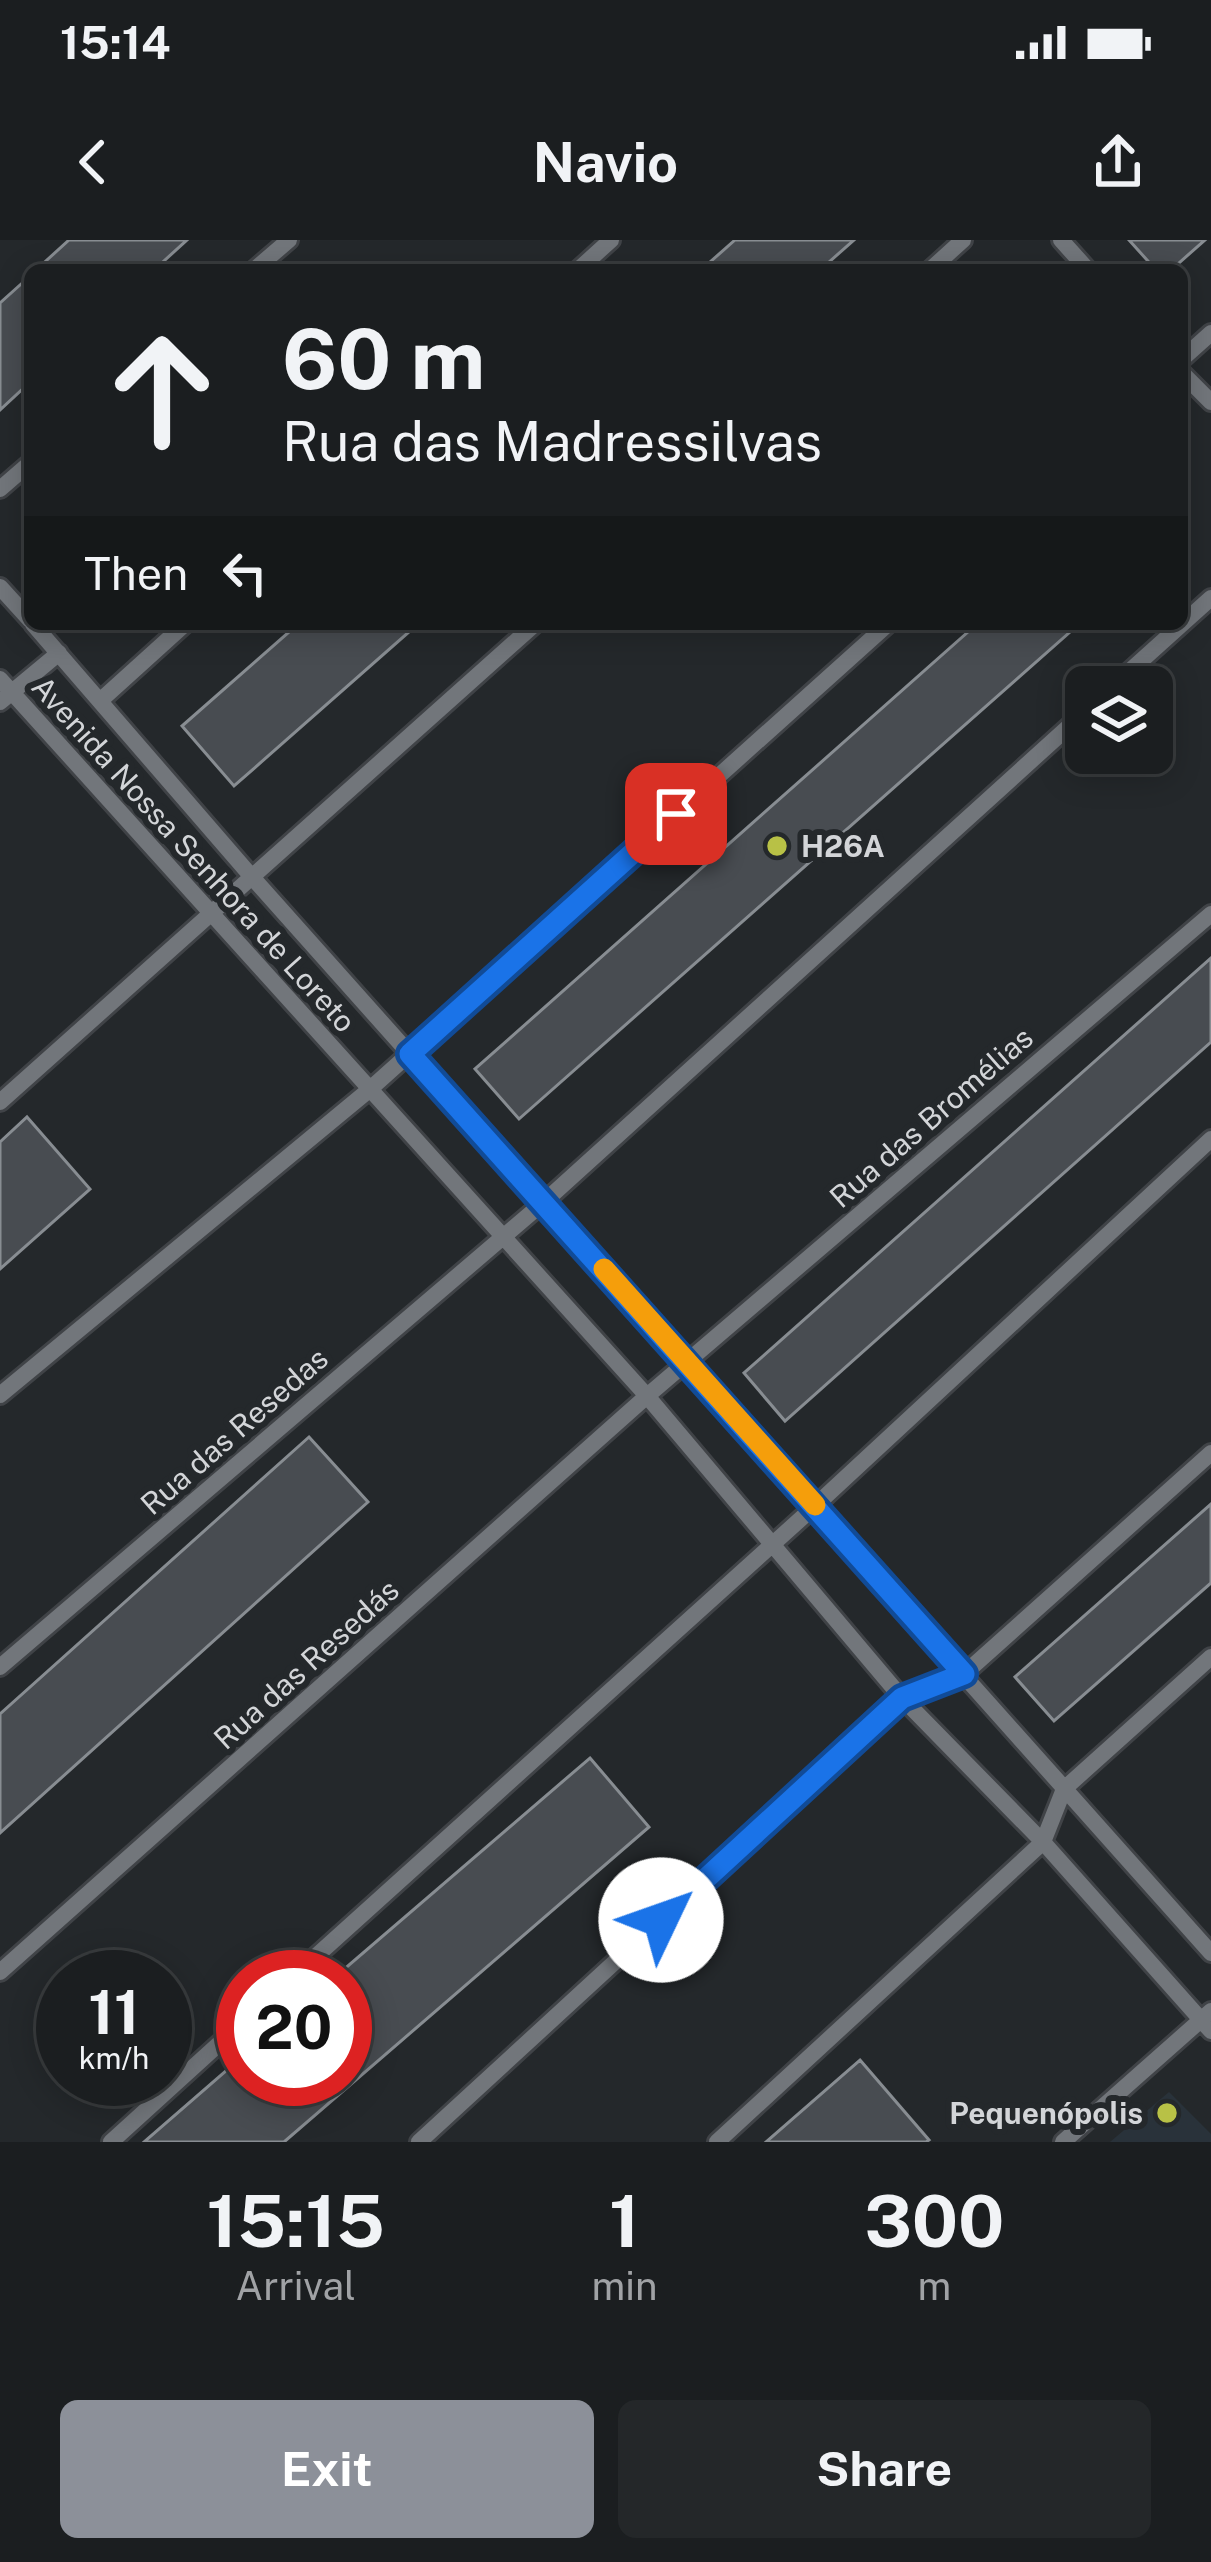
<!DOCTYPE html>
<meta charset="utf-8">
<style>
:root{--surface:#1b1e20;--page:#242729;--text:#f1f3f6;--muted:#a0a2a5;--line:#393c3e;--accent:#8c9099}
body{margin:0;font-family:"Public Sans",sans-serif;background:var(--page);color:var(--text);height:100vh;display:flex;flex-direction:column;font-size:45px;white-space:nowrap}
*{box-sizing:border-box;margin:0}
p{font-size:39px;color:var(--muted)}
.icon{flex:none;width:66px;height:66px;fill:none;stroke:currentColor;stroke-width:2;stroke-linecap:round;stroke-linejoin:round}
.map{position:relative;height:1902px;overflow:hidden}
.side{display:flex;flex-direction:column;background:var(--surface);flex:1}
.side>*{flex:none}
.banner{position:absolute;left:24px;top:24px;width:1164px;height:366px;border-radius:18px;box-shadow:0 6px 30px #0003,0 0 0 3px var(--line);background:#1b1e20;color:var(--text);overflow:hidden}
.controls{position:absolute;left:1065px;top:426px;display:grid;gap:24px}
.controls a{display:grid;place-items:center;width:108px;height:108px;border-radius:18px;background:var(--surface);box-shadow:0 6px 30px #0003,0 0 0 3px var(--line);font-size:60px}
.speed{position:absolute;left:36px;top:1710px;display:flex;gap:24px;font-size:60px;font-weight:700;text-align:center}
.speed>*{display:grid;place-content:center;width:156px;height:156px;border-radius:50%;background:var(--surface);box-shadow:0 6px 30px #0003,0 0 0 3px var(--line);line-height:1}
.speed small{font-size:30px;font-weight:400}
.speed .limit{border:18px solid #d22;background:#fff;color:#111}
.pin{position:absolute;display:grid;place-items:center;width:102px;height:102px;color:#fff;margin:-51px;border-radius:24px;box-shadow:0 6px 18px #0006}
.me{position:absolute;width:132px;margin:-66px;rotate:48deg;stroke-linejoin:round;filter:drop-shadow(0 0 9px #0008)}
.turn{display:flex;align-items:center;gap:42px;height:252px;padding:0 60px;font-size:54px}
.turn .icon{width:156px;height:156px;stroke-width:2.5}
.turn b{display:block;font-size:84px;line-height:102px}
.then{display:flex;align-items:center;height:114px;padding:0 60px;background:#0003;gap:24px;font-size:45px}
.eta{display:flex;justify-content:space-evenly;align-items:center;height:204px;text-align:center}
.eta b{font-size:72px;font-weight:700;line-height:84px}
.button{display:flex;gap:24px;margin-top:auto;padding:24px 60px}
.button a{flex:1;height:138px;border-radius:18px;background:var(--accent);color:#fff;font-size:48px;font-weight:700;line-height:138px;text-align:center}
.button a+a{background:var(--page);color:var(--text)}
.status{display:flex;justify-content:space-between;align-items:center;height:84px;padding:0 60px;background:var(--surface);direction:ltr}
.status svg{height:33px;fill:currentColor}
header{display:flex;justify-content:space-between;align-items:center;height:156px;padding:0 60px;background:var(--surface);font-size:54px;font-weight:700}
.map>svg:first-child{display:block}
.built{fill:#29323a}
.building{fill:#484c51;stroke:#888d92;stroke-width:3}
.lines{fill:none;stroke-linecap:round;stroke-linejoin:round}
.lane-casing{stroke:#404347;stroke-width:22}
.lane{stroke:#72767b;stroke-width:16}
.route-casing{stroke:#114b97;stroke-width:30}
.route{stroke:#1a73e8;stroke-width:21}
.slow{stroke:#f59e0b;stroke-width:21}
.poi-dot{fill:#b8c146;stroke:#24282b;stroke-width:4.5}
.labels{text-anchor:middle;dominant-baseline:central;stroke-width:12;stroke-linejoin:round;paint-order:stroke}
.poi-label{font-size:30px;font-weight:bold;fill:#d3d5d8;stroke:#24282b;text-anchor:start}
.street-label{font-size:30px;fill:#d3d5d8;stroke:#24282b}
</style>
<div class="status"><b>15:14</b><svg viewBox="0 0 49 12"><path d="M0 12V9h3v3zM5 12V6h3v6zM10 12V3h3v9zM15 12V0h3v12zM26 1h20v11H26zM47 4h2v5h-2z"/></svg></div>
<header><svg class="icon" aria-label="back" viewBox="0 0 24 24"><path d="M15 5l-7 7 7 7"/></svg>Navio<svg class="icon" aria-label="share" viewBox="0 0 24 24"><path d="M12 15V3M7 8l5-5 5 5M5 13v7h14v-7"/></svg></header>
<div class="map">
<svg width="1211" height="1902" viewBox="0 0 1211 1902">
<rect width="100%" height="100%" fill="#24282b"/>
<!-- built -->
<path class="built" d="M1169,1852L1211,1894V1902H1110Z"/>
<!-- building -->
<path class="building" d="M69,0H187L154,30H36Z
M735,0H854L820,30H701Z
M1129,0H1205L1171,30H1156Z
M30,36V142L0,170V63Z
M298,384H418L234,546L182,486Z
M977,384H1079L519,879L475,829Z
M1211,718V802L785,1181L744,1133Z
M27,877L90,949L0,1029V902Z
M309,1197L368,1262L0,1593V1474Z
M1211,1264V1343L1054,1481L1015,1437Z
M590,1518L649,1587L284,1902H144L243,1816V1839H345V1737H335Z
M860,1820L929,1900L926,1902H766Z"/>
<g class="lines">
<defs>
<path id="lane" d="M1061,0L1088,30
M254,30L289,0
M578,30L611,0
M930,30L963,0
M1182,119L1211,93
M1182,133L1211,162
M0,249L30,223
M0,347L30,380
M33,384L252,637L1211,1713
M1182,384L1211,358
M0,439L647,1156L902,1458L1043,1602L1211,1791
M1112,447L1182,384
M101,460L185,384
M0,462L59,413
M0,862L535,384
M0,1155L369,850L888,384
M0,1427L544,962L1086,471
M0,1732L647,1156L1211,674
M293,1737L815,1266L1211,899
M111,1902L243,1782
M419,1902L902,1458L964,1434L1211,1213
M717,1902L1043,1602L1064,1549L1211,1417
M1063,1902L1211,1771"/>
</defs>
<!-- lane casing -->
<use href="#lane" class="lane-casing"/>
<!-- lane -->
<use href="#lane" class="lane"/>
</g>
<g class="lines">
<defs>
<path id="route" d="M661,1680L902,1458L964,1434L410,814L676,574"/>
</defs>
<!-- route casing -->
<use href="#route" class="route-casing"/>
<!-- route -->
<use href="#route" class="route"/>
<!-- slow -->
<path class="slow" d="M604,1029L815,1265"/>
</g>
<!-- markers -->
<g class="poi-dot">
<circle cx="777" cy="606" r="12"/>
<circle cx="1167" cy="1873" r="12"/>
</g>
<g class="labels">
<!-- poi labels -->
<g class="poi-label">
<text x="801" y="606">H26A</text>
<text x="1143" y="1873" text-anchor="end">Pequenópolis</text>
</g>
<!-- street labels -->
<g class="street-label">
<text transform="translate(194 614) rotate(48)">Avenida Nossa Senhora de Loreto</text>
<text transform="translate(931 877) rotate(-41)">Rua das Bromélias</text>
<text transform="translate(234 1191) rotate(-41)">Rua das Resedas</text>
<text transform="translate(306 1424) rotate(-42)">Rua das Resedás</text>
</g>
</g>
</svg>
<div class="controls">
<a><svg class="icon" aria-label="layers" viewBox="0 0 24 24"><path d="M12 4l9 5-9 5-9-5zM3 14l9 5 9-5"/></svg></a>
</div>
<div class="speed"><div>11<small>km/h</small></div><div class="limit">20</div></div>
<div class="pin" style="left:676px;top:574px;background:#d93025"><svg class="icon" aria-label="arrive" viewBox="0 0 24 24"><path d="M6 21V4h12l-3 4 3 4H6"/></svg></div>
<svg class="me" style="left:661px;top:1680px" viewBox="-20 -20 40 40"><circle r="19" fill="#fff"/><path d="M0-13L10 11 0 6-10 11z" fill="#1a73e8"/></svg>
<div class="banner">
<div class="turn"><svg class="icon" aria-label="ahead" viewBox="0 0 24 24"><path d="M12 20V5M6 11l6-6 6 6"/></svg><div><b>60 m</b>Rua das Madressilvas</div></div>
<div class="then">Then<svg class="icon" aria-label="left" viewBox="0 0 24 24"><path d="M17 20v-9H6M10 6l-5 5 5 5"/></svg></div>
</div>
</div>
<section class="side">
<div class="eta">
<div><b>15:15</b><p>Arrival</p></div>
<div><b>1</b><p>min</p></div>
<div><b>300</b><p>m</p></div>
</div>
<div class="button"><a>Exit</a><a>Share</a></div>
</section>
